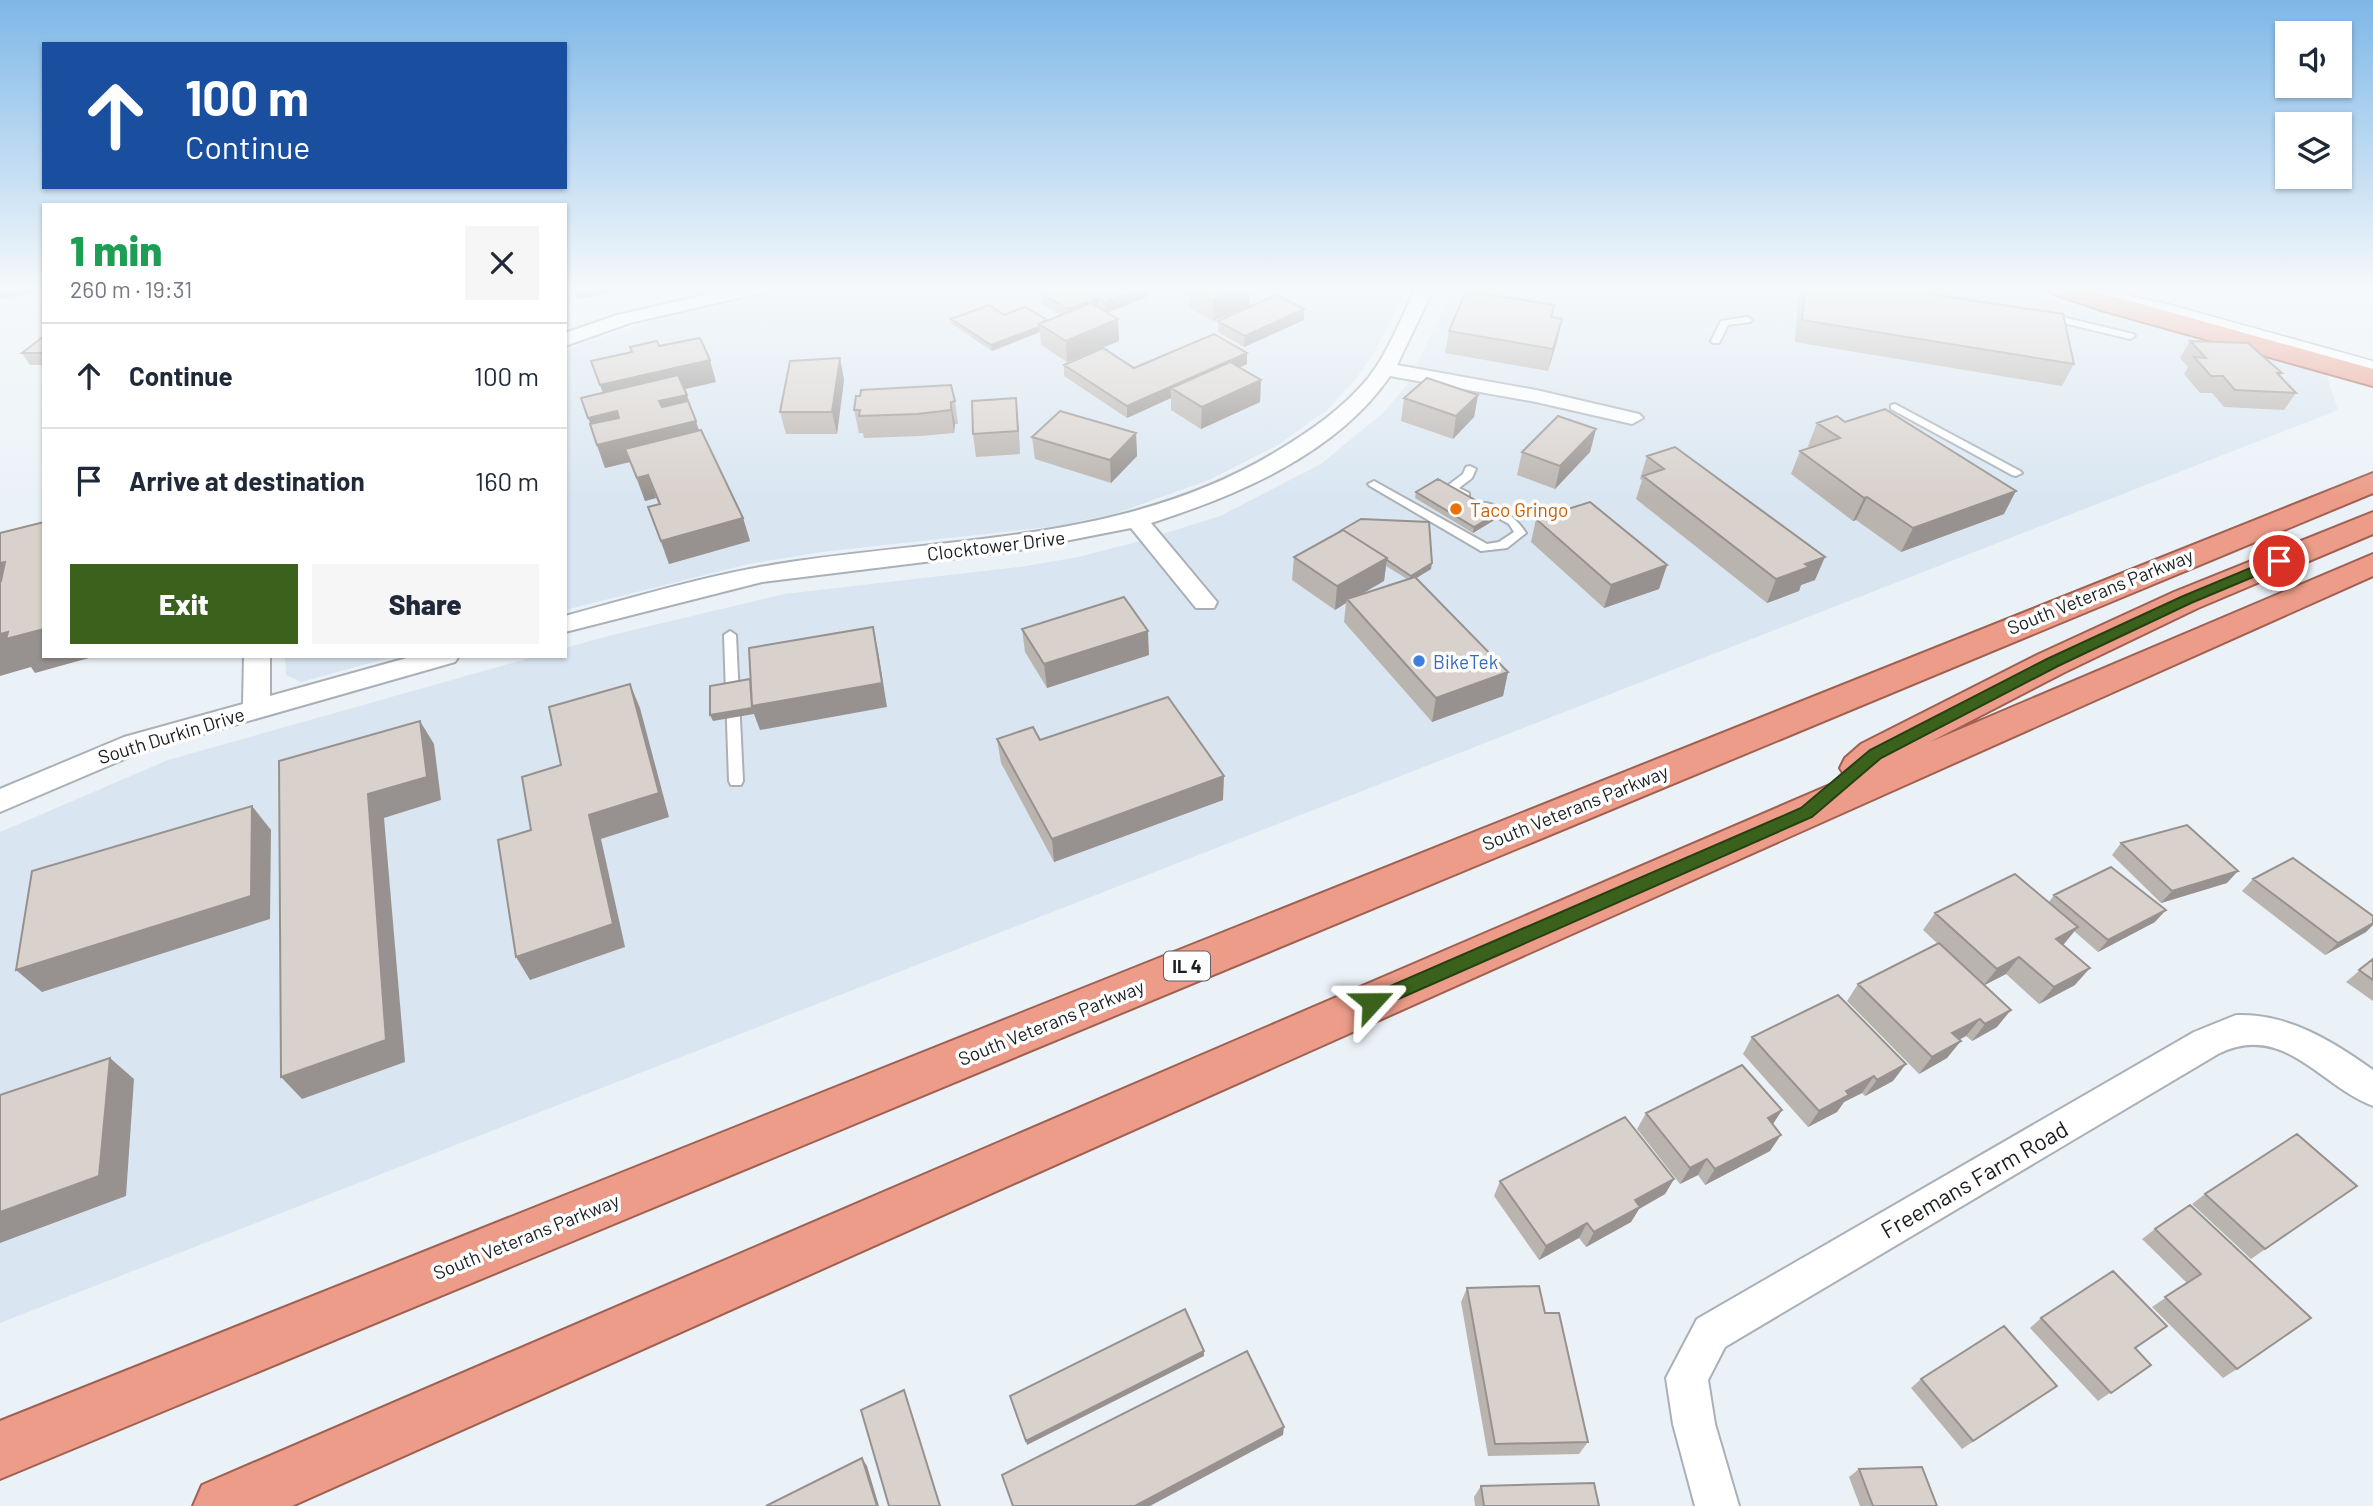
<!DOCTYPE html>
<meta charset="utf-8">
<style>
:root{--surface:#fff;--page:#f6f6f7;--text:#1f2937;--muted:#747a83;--line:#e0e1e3;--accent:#3b621c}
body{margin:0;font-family:Barlow,sans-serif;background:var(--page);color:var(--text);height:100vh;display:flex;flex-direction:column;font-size:26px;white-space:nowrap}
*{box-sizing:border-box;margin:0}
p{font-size:23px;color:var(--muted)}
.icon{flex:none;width:38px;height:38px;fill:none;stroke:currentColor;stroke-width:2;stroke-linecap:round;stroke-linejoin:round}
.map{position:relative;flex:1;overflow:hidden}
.drawer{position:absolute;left:42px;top:203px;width:525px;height:455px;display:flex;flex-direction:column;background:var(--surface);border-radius:0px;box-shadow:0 2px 5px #0004}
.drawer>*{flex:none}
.guide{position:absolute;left:42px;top:42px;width:525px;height:147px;border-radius:0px;box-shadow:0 2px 5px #0004;background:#1a4fa0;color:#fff;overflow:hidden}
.fabs{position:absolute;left:2275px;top:21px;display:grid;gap:14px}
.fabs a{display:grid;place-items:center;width:77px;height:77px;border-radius:0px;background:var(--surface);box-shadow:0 2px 5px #0004;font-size:35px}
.pin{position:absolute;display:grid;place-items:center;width:60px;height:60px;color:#fff;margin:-30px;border:4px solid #fff;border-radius:50%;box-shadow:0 2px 7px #0007}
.me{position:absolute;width:77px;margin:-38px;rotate:66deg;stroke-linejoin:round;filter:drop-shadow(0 0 5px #0008)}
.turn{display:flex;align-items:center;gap:24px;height:147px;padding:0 28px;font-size:32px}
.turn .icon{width:91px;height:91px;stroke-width:2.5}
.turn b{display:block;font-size:49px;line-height:60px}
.round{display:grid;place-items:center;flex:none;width:74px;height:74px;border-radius:0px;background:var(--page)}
.summary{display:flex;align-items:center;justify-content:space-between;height:119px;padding:0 28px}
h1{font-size:42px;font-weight:800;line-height:52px;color:#1e9e55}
.button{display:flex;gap:14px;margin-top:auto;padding:14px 28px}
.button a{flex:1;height:80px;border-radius:0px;background:var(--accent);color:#fff;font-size:28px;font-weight:800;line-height:80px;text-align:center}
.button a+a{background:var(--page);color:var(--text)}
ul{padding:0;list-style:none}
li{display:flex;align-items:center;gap:21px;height:105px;padding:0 28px;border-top:2px solid var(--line)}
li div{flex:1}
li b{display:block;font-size:26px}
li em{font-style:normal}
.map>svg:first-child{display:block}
.built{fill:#d9e6f1}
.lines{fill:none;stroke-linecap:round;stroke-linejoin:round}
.service-casing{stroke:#aab0b6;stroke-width:4}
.minor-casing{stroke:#aab0b6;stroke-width:4}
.tertiary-casing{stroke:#aab0b6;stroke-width:3}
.trunk-casing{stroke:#a06051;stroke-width:4}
.service{fill:#fff;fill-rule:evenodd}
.minor{fill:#fff;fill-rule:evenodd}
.tertiary{fill:#fff;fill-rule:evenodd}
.trunk{fill:#ec9c88;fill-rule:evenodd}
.wall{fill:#bab4af;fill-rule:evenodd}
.shaded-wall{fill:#97928f}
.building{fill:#d8d1cc;stroke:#97928f;stroke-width:2}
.route{fill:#3b621c;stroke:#264012;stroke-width:2}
.food-dot{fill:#e8710a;stroke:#fefefe;stroke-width:2.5}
.shop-dot{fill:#3f7fe0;stroke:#fefefe;stroke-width:2.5}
.labels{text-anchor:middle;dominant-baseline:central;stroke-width:7;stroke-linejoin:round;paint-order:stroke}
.shield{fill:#fefefe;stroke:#5f6163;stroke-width:2}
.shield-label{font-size:18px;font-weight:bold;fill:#1b1e20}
.food-label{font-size:19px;fill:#c56008;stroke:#fefefe;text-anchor:start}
.street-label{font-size:19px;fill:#1b1e20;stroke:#fefefe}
.shop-label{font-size:19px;fill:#366cbe;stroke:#fefefe;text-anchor:start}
.near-street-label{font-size:23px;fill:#1b1e20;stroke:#fefefe}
</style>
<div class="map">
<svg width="2373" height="1506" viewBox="0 0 2373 1506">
<rect width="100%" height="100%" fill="#ebf2f7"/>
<!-- built -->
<path class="built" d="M796,288H1407L1374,353L1355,380L1328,409L1278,445L1209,480L1117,513L1058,526L822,552L749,564L565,610V350L656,319Z
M1454,288H2000L2190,333L2326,373L2338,410L0,1323V832L168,760L537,656H565V648L608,636L784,594L1026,566L1078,557L1137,542L1220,516L1321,464L1383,413L1406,386Z
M285,656H396L301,682L286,675Z"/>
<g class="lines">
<defs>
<path id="service" d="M2050,314L2133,334L2135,336L2130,339L2047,319L2045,317Z
M1747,317L1752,320L1750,322L1728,325L1719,343H1713L1711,341L1721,321Z
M1895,404L2020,471L2022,473L2016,476L2012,475L1891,409V405Z
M1470,466L1476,469L1472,478L1459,488L1469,493V497H1461L1447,490V486L1463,474L1466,467Z
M1374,481L1487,544L1499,542L1514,532L1509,524L1479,507V503C1497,501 1517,519 1526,533L1507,548L1481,551L1370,486L1368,484Z
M730,631L736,635L743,781L741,785H731L729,781L724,635Z"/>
<path id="minor" d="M736,288H767L764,292L630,323L565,346V333L617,315Z
M1416,288H1434L1397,365L1536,390L1639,414L1643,418L1632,424L1536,402L1390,376C1336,454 1238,495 1151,523L1217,602L1214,608H1196L1131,528L1014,551L762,582L565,632V616C642,595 719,572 797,561C961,537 1128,540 1274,453C1309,432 1343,409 1369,377C1389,351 1401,318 1416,288Z
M244,656H270V696L414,656H459L455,662L143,751L0,812V789L124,737L243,704Z
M2236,1015C2287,1013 2333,1041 2373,1070V1106C2320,1086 2283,1021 2218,1054L1725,1347L1708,1380L1715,1424L1739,1506H1695L1673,1424L1666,1378L1697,1319L2194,1032Z"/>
<path id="tertiary" d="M2053,288H2093L2167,304L2373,361V377L2162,317L2056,293Z"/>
<path id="trunk" d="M2047,288H2084L2373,369V386L2101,310L2051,293Z
M2373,473V493L0,1479V1421Z
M2373,512V534L2198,608L2065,672L1930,742L2373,554V576L292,1506H193L202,1485L1846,778L1840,768L1845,758L1861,744L2039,654L2174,592Z"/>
</defs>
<!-- service casing -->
<use href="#service" class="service-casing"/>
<!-- minor casing -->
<use href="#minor" class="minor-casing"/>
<!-- tertiary casing -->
<use href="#tertiary" class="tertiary-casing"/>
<!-- trunk casing -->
<use href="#trunk" class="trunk-casing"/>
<!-- service -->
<use href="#service" class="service"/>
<!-- minor -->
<use href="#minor" class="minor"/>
<!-- tertiary -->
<use href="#tertiary" class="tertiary"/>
<!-- trunk -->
<use href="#trunk" class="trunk"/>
</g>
<!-- wall -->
<path class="wall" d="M1149,288V296L1108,313L1118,319L1119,341L1067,362L1041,345L1040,332L992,351L952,324L951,319L1004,315L1047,320L1060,315L1042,304L1041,293Z
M1184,288H1249V307L1213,321L1189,308V290Z
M1656,288H1691L1689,293Z
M1799,288H1929L1930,294L2074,364L2062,386L1795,342Z
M1554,305L1552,317L1562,319L1557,341L1548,371L1445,353L1449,331Z
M1304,320L1244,347L1218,332V321Z
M44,336V365H30L22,353Z
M2190,341L2282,373L2280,376L2296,393L2284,410L2224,407L2212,393H2200L2184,374L2188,367L2180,358Z
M659,346L716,382L684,389L699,430L743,518L750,541L669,564L648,507L659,505L656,498L645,501L630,462L605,468L597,445L603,393Z
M1247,353V364L1240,367L1261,380L1260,402L1201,429L1171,410V398L1127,418L1064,376V365L1134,368Z
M840,358L844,380L837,434H786L780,412Z
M1478,395L1474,417L1453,439L1401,421L1404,398Z
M1016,398L1020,454L976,457L973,434Z
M955,401L958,424H955L954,433L921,436L864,438L863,433H859L854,410Z
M1845,422L2004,514L1901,552L1856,520L1853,521L1791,474L1800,451L1811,448L1808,446L1817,423Z
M1596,429L1590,452L1555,489L1517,475L1522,452Z
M1136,433L1137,456L1111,483L1035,459L1032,437Z
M1647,456L1815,580L1801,585L1799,591L1767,603L1636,499L1642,480L1640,479Z
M1416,492L1496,519L1473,533L1415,498Z
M1536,519L1667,565L1659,589L1604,608L1531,542Z
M1340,531L1431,569L1416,578L1508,672L1503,696L1432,722L1344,622L1346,603L1335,610L1292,580L1294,557ZM1386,566L1407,579L1362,594L1384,581Z
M1022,629L1149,655L1047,688L1025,652Z
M997,739L1040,740L1223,800L1054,862L1001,763Z
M2121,843L2227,883L2161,903L2112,855Z
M2253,879L2366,932L2325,955L2242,891Z
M2054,895L2155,922L2098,952L2074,931L2063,945L2075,985L2039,1004L2006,974L1984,985L1997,1027L1972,1041L1966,1036L1959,1040L1947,1058L1919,1074L1847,1001L1858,984L1938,944L1923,930L1935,913L2049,902Z
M2373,959V1001L2346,982Z
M1752,1037L1893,1081L1865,1096L1862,1093L1844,1102L1837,1112L1808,1127L1743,1054Z
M1782,1110L1773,1124L1770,1151L1705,1185L1698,1175L1680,1184L1637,1129L1646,1113Z
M1674,1179L1665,1194L1639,1209L1631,1222L1586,1247L1579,1238L1539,1260L1494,1196L1500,1181Z
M2357,1186L2251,1259L2192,1204L2205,1194Z
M2155,1229L2311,1318L2237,1369L2223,1378L2152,1307L2187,1283L2142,1239Z
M1467,1288L1545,1313L1588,1442L1579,1454L1488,1456L1461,1302Z
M2041,1318L2135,1348L2151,1365L2098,1401L2030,1328Z
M1921,1379L2057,1386L1962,1449L1911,1388Z
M1859,1469L1937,1506H1860L1849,1477Z
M1481,1486L1599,1506H1475L1474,1497Z"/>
<!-- shaded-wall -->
<path class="shaded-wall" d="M0,288H41L34,289L32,293L0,299Z
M572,288H612L613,292L577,299Z
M1141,288H1151H1149V296L1105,313V302Z
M1243,288H1249V307L1213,321V300Z
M1098,298V309L1069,321L1068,309Z
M1304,309V320L1244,347L1245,336Z
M1118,319L1119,341L1067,362L1066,341Z
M1562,319L1557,341L1548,371L1553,349Z
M1039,327L1040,332L992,351L991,345Z
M1247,353V364L1181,394L1171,388V398L1127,418V406Z
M840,358L844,380L837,434L832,412Z
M710,360L716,382L608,407L600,385Z
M1261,380L1260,402L1201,429L1202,407Z
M687,395L694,417L667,424L659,401Z
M1478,395L1474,417L1453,439L1456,416Z
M1016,398L1018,421L1020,454L1018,431Z
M951,402L955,424L954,433L951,410Z
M617,411L625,434L597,440L588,418Z
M696,421L703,444L605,468L597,445Z
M1596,429L1590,452L1555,489L1560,466Z
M1136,433L1137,456L1111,483L1110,460Z
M648,475L656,498L645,501L637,478Z
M2016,491L2004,514L1901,552L1913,528Z
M1867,497L1856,520L1853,521L1864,498Z
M1498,513L1496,519L1473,533L1474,527Z
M743,518L750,541L669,564L661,541Z
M1825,557L1815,580L1801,585L1799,591L1767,603L1776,579L1805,564Z
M1387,558L1384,581L1349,601L1347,599L1346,603L1335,610L1337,586Z
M5,562L0,603V563Z
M1432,563L1431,569L1410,582L1411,576Z
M1667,565L1659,589L1604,608L1611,585Z
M873,627L878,651L887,707L760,730L754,714L713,721L710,715L752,706Z
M44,629V656H89V658L35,673L31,667L0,676V634L8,632Z
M1148,631L1149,655L1047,688L1044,664Z
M1508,672L1503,696L1432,722L1436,698Z
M630,684L640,708L669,817L601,839L625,947L530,980L516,957L589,815Z
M420,721L434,744L441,800L384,818L405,1062L302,1099L281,1077L368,794Z
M1224,776L1223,800L1054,862L1052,839Z
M252,806L271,830L270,919L42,992L16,970Z
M2238,871L2227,883L2161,903L2172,891Z
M2166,910L2155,922L2098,952L2108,940Z
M2373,923V925L2366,932L2325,955L2338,943Z
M2078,927L2064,944L2042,956L2056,939Z
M2019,957L2006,974L1983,986L1997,969Z
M2090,968L2075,985L2039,1004L2054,987Z
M2011,1010L1997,1027L1972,1041L1985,1024Z
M1980,1019L1966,1036L1939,1050L1952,1033Z
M1961,1041L1947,1058L1919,1074L1932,1057Z
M110,1058L134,1079L126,1196L0,1243V1212Z
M1906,1064L1893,1081L1865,1096L1877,1080Z
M1874,1076L1862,1093L1844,1102L1837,1112L1808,1127L1819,1111L1846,1091Z
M1782,1110L1771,1127L1768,1118Z
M1781,1135L1770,1151L1705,1185L1715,1169Z
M1707,1159L1698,1175L1680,1184L1690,1168Z
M1674,1179L1665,1194L1639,1209L1631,1222L1586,1247L1594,1232L1635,1200Z
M1587,1223L1579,1238L1539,1260L1546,1246Z
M1204,1351V1356L1027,1445L1026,1441Z
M1284,1427L1283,1435L1150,1506H1135Z
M862,1458L867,1466L879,1506H877Z"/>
<!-- building -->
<path class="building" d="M1054,288H1143L1105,302L1098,298L1068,309L1041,293Z
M1191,288H1243L1213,300Z
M1805,288H1929L1930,294L2063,314L2074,364L1802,320Z
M1466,291L1554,305L1551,317L1562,319L1553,349L1449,331Z
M1277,295L1304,309L1245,336L1218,321Z
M1091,303L1118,319L1066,341L1039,324Z
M989,305L1004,315L1025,307L1047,320L1039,324V327L991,345L951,319Z
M1214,334L1247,353L1127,406L1064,365L1103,348L1134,368Z
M44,336V353H22Z
M700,338L710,360L600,385L591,361L632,352L630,347L657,341L659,346Z
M2190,341L2248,343L2282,373H2277L2296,393L2235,390L2223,376H2211L2194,357L2206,358Z
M840,358L832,412H780L790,361Z
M1230,362L1261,380L1202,407L1171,388Z
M678,375L687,395L659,401L662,407L688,401L696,421L597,445L590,424L619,418L617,411L588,418L581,398Z
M1427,378L1478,395L1456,416L1404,398Z
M951,385L955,401L951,402V410L917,414L859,416L860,410H854L856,396H860L861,390Z
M1016,398L1018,431L973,434L972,401Z
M1885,409L2016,491L1913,528L1867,497L1864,498L1800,451L1840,438L1817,423L1837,416L1845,422Z
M1060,411L1136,433L1110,460L1032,437Z
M1558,416L1596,429L1560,466L1522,452Z
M701,430L743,518L661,541L648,507L660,504L648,475L637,478L625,449Z
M1675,447L1825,557L1805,564L1809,567L1776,579L1643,476L1664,469L1647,456Z
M1438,479L1498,513L1474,527L1416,492Z
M1590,502L1667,565L1611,585L1536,519Z
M1361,519L1429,522L1432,563L1411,576L1387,560V558L1343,530L1340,531Z
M44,522V629L6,639L8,632L0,634V581H1L5,562L0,563V533Z
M1343,530L1387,558L1337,586L1294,557Z
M1415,577L1508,672L1436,698L1347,599Z
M1124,597L1148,631L1044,664L1022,629Z
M873,627L882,683L752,706L749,648Z
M750,679L752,708L710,715V686Z
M630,684L659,793L589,815L613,924L516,957L498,840L531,830L522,777L561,765L549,707Z
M1168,697L1224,776L1052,839L997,739L1033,727L1040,740Z
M420,721L427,777L368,794L386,1040L281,1077L279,761Z
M252,806L251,896L16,970L32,871Z
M2187,825L2238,871L2172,891L2121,843Z
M2293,858L2373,916V923L2338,943L2253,879Z
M2111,867L2166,910L2108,940L2054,895Z
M2015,874L2078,927L2056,939L2090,968L2054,987L2019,957L1997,969L1935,913Z
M1939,943L2011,1010L1985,1024L1980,1019L1952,1033L1961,1041L1932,1057L1858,984Z
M2373,959V980L2359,970Z
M1838,995L1906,1064L1877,1080L1874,1076L1846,1091L1849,1095L1819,1111L1752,1037Z
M110,1058L99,1176L0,1212V1095Z
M1742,1065L1782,1110L1768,1118L1781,1135L1715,1169L1707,1159L1690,1168L1646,1113Z
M1625,1117L1674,1179L1635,1200L1640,1207L1594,1232L1587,1223L1546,1246L1500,1181Z
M2297,1134L2357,1186L2265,1249L2205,1194Z
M2190,1205L2311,1318L2237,1369L2165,1297L2201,1274L2155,1229Z
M2113,1271L2167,1326L2135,1348L2151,1365L2111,1393L2041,1318Z
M1539,1286L1545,1313H1559L1588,1442L1495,1444L1467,1288Z
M1185,1309L1204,1351L1026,1441L1010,1396Z
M2004,1326L2057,1386L1973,1441L1921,1379Z
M1247,1351L1284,1427L1135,1506H1013L1002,1475Z
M904,1390L940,1506H889L861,1410Z
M862,1458L877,1506H766Z
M1922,1467L1937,1506H1873L1859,1469Z
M1594,1483L1599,1506H1484L1481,1486Z"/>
<!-- sky -->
<linearGradient id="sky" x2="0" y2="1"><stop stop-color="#7db7e7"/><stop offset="0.58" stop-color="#f6f9fb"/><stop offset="1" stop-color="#f6f9fb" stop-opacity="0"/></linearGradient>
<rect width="2373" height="498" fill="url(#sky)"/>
<!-- route -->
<path class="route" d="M2279,556L2284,558V564L2191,603L2058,666L1881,758L1812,817L1378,1008H1365L1362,1002L1365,997L1801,808L1870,750L2047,659L2181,597Z"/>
<!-- markers -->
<circle class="food-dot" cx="1456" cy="509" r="7"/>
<circle class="shop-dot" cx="1419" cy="661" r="7"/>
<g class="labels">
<!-- shield labels -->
<rect class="shield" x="1164" y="951.5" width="46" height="29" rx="5"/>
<g class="shield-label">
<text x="1187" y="966">IL 4</text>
</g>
<!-- food labels -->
<g class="food-label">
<text x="1470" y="509">Taco Gringo</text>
</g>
<!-- street labels -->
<g class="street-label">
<text transform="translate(996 545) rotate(-7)">Clocktower Drive</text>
<text transform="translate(2100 591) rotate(-22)">South Veterans Parkway</text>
<text transform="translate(171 735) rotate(-17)">South Durkin Drive</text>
<text transform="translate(1575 807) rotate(-22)">South Veterans Parkway</text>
<text transform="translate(1051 1022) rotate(-22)">South Veterans Parkway</text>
<text transform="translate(526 1236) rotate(-22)">South Veterans Parkway</text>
</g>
<!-- shop labels -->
<g class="shop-label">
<text x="1433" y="661">BikeTek</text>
</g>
<!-- near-street labels -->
<g class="near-street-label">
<text transform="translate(1974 1179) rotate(-30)">Freemans Farm Road</text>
</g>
</g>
</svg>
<div class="fabs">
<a><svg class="icon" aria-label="sound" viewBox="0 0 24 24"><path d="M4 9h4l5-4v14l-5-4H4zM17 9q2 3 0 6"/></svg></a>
<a><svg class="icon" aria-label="layers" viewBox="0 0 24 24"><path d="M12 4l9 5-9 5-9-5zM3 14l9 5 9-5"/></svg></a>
</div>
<div class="pin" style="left:2279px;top:561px;background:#d93025"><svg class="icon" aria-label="arrive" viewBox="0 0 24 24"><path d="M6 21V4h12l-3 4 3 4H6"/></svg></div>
<svg class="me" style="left:1372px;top:1002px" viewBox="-20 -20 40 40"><path d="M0-17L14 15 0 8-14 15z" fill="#3b621c" stroke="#fff" stroke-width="4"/></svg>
<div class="guide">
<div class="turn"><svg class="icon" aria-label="ahead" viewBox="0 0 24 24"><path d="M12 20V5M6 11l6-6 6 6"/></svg><div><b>100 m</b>Continue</div></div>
</div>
<section class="drawer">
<div class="summary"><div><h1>1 min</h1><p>260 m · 19:31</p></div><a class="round"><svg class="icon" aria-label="close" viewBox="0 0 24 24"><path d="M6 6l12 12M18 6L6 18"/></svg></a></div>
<ul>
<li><svg class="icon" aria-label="ahead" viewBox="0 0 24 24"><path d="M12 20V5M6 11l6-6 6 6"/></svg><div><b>Continue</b></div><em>100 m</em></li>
<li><svg class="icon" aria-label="arrive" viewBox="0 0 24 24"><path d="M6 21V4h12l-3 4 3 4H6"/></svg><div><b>Arrive at destination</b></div><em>160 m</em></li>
</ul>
<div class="button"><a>Exit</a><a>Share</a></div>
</section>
</div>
